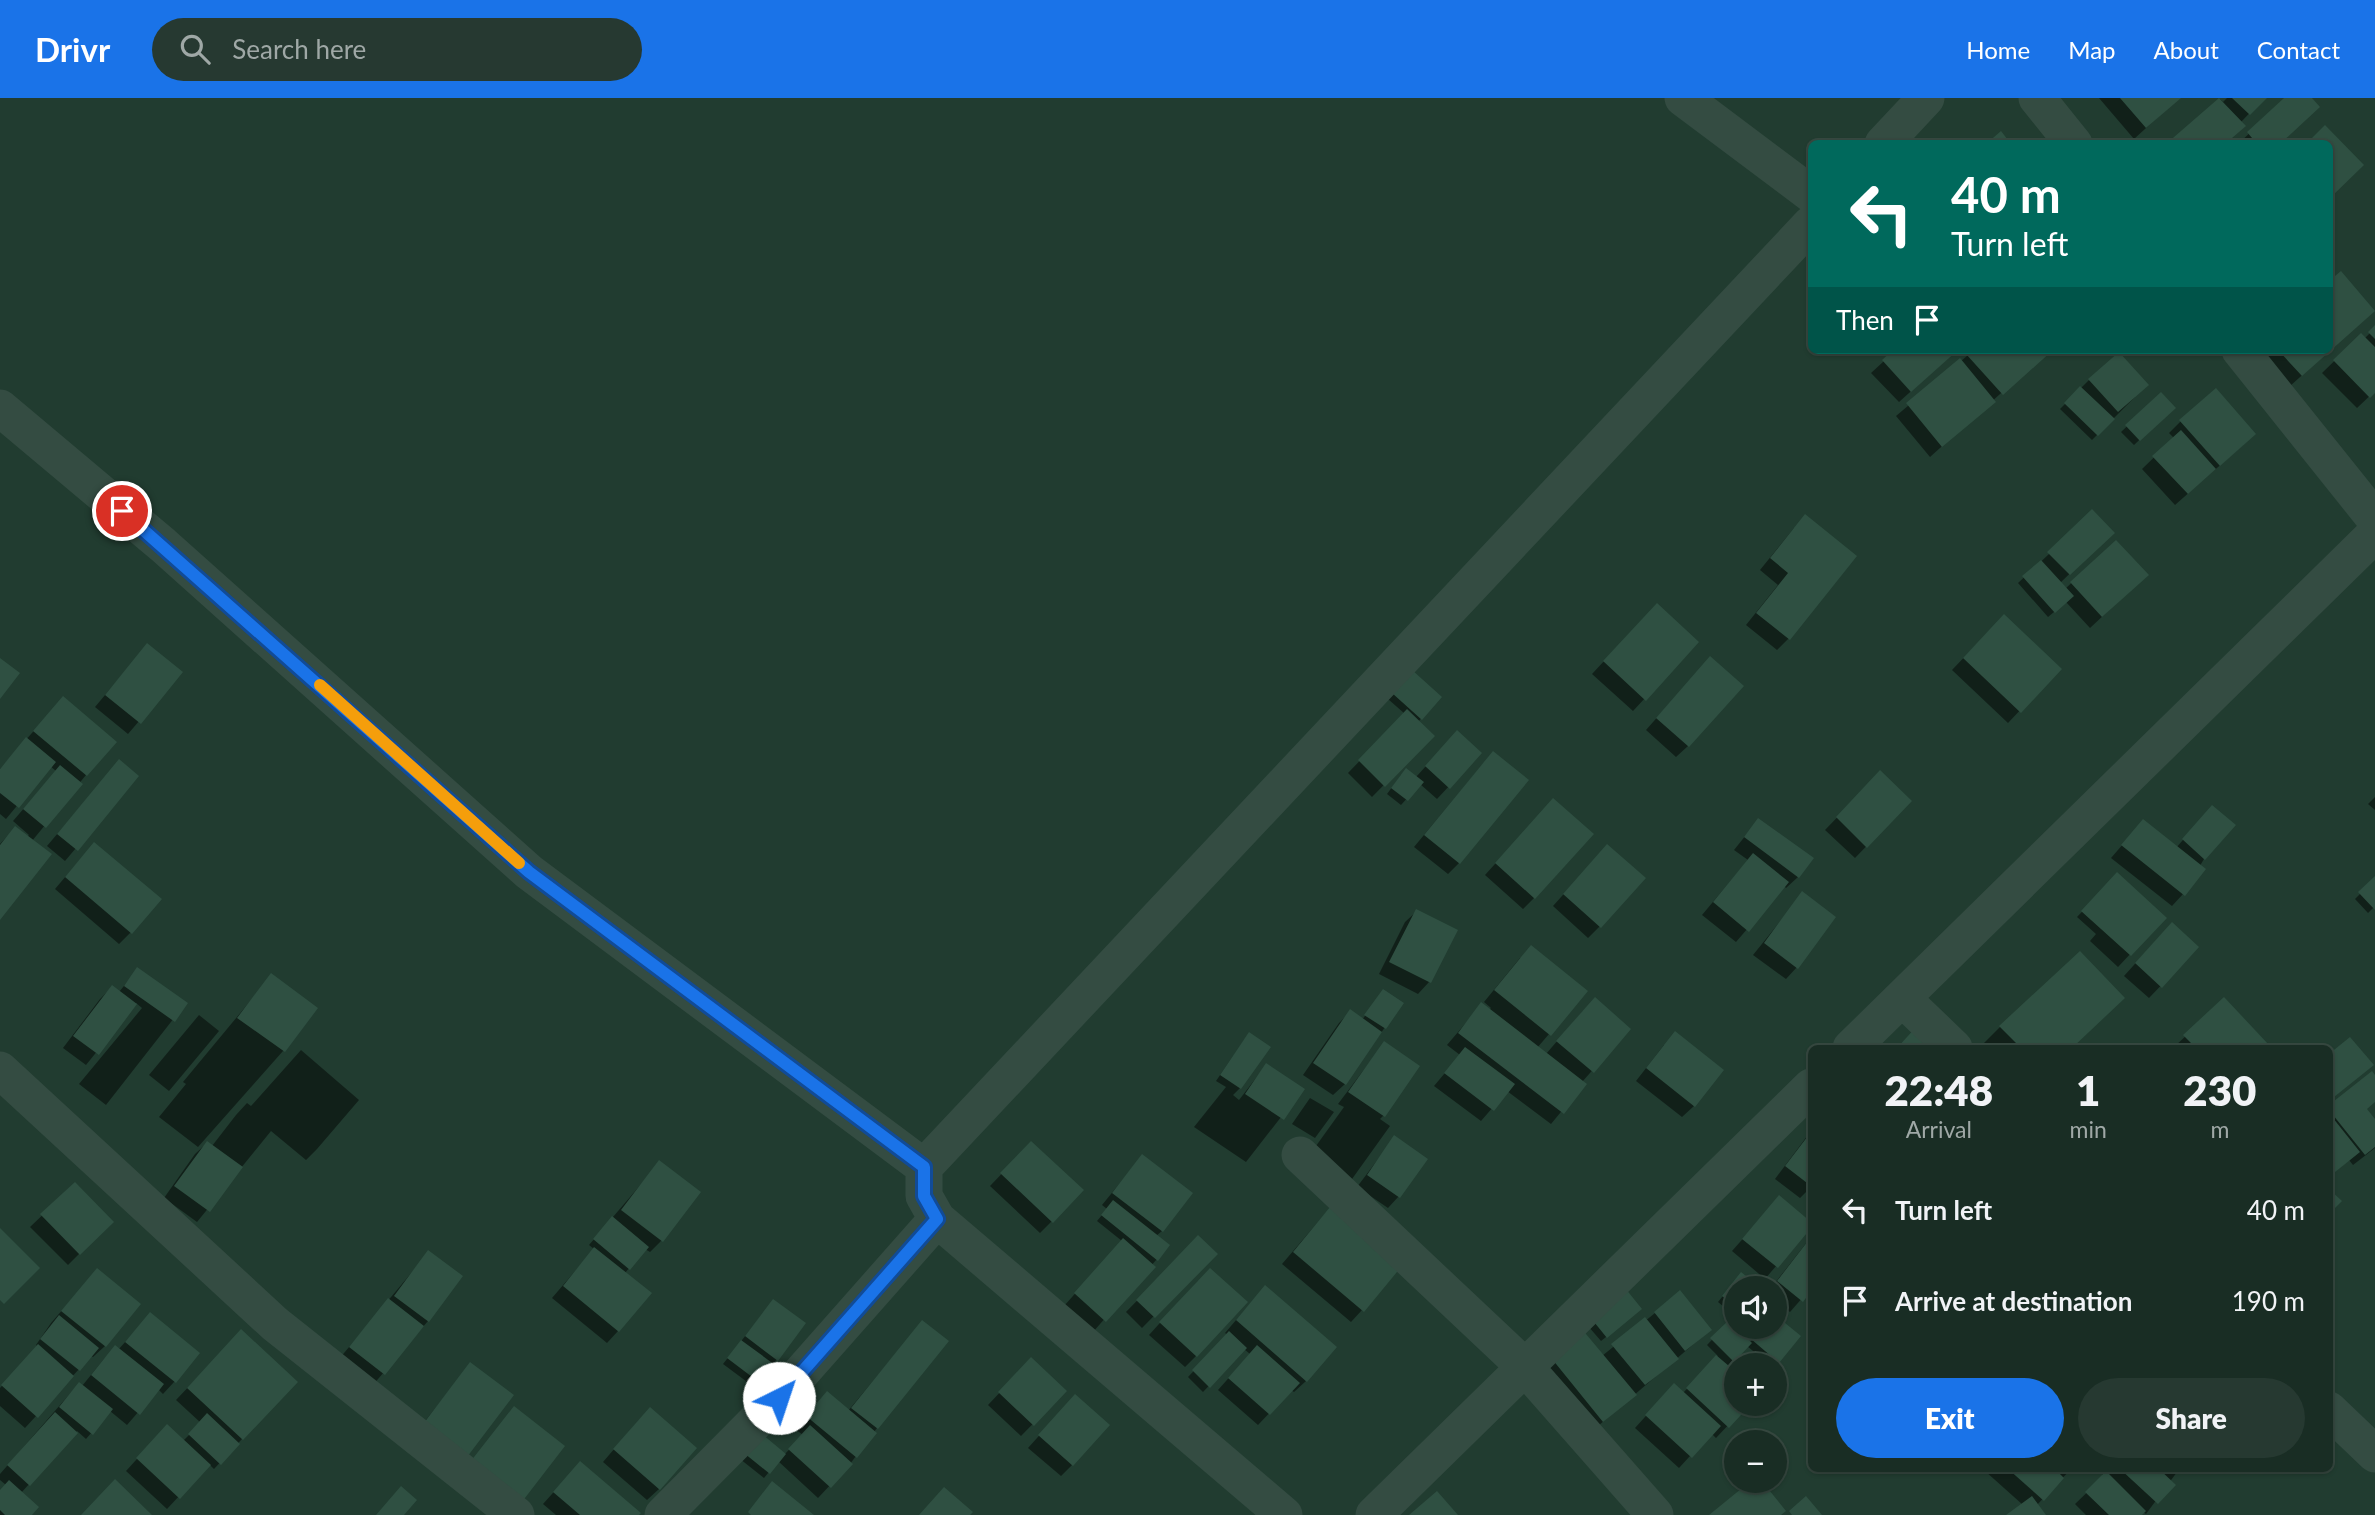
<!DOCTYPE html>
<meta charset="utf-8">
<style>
:root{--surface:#192d24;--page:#263931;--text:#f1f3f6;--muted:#9fa8a6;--line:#374941;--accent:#1a73e8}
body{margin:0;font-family:Lato,sans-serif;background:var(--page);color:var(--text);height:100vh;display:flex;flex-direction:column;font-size:26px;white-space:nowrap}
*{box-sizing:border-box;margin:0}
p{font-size:23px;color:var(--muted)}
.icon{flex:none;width:38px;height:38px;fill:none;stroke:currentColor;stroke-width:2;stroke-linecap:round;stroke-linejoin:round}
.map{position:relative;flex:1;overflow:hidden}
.panel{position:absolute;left:1808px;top:947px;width:525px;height:427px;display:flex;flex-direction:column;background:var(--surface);border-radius:10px;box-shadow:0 2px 5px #0004,0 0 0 2px var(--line)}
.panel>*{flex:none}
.hud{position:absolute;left:1808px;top:42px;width:525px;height:214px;border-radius:10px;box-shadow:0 2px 5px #0004,0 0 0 2px var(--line);background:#00695c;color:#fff;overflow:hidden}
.buttons{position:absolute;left:1724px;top:1178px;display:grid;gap:14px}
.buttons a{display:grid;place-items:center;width:63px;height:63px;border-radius:50%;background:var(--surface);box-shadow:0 2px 5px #0004,0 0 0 2px var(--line);font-size:35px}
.pin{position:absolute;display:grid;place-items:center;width:60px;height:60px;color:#fff;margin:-30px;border:4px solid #fff;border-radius:50%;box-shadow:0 2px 7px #0007}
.me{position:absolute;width:77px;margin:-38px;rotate:41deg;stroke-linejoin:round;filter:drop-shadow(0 0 5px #0008)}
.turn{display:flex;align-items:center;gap:24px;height:147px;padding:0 28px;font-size:32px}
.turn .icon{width:91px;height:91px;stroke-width:2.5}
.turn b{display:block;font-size:49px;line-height:60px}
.then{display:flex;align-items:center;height:66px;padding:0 28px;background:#0003;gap:14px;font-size:26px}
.eta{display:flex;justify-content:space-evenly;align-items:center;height:119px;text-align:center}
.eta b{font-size:42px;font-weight:800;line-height:49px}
.action{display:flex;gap:14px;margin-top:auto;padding:14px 28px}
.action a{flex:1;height:80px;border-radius:42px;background:var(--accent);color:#fff;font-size:28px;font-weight:800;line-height:80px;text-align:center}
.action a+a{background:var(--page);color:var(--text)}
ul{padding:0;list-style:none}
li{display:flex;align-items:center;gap:21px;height:91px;padding:0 28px}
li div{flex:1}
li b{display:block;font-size:26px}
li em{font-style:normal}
header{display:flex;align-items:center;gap:42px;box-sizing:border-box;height:98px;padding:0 35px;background:var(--accent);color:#fff}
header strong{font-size:33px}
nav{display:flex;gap:38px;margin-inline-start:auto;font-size:24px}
.search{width:490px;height:63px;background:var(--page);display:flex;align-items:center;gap:18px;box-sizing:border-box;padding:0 24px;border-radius:38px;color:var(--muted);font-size:26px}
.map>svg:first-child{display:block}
.shadow{fill:#0007}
.building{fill:#2f5042}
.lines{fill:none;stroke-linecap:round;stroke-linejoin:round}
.street{stroke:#344c42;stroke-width:37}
.route-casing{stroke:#114b97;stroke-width:18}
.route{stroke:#1a73e8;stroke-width:12}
.slow{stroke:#f59e0b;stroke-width:12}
</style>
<header>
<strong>Drivr</strong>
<div class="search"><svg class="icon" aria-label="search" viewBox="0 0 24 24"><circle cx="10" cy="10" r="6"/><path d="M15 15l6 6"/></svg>Search here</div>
<nav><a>Home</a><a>Map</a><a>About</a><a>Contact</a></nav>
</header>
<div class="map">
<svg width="2375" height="1417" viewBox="0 0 2375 1417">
<rect width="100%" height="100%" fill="#213c30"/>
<!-- shadow -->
<path class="shadow" d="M2099,0H2179L2134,41Z
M2227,0H2264L2241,24L2169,46L2220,1L2223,4Z
M2287,0H2310L2278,46H2238Z
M2375,230V293L2357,310L2322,275L2361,237L2364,241Z
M2340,243L2289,289L2257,252H2329Z
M1896,252H1957L1899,304L1871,275Z
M1974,252H2049L1930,359L1896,318Z
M2089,282L2135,299L2092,342L2060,311Z
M2161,296L2173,310L2134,347L2121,334Z
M2181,323L2243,347L2175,407L2142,371L2174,340L2169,335Z
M1794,430L1789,540L1777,552L1746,527L1778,487L1760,472Z
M2112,435L2060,485L2065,491L2115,444L2135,488L2090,530L2066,504L2048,519L2018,485L2049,456Z
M1645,519L1697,544L1633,613L1592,576Z
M1992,530L2059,571L2008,625L1952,572Z
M147,547L181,574L128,636L95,609Z
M1699,572L1688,648L1676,659L1646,632Z
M1412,575L1440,599L1418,624L1432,638L1372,699L1348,675L1405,616L1388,601Z
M63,600L86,677L32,743L0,820V746L15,730L27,739L29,737L13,723L56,673L50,668L6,721L0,716V671Z
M1446,646L1480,655L1437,701L1420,686L1401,707L1387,696L1401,677L1416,679Z
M119,663L137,678L65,763L47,748Z
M1482,667L1459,765L1448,776L1414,749Z
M1880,675L1910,703L1855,760L1825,732Z
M2375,699V712L2368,706Z
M1542,714L1534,800L1523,811L1485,777Z
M2207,714L2204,761L2183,796L2172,808L2111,760L2143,723L2176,750Z
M1758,722L1798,779L1786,790L1784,788L1736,844L1702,817L1748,762L1734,752Z
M83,758L131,834L119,846L55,791Z
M1596,760L1600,828L1588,840L1553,808Z
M2117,777L2164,820L2118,869L2090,843L2096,836L2077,819Z
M2375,781V808L2368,815L2355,801Z
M1802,796L1797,869L1786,881L1753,857Z
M1417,813L1429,884L1418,896L1379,876L1405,824Z
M2161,837L2197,850L2149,900L2124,878Z
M1520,860L1586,893L1537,950L1546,956L1583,913L1629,931L1582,984L1584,986L1551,1026L1507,993L1481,1023L1434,988L1460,957L1447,947L1481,907L1489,912L1491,910L1484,904Z
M137,872L185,906L106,1007L79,986L142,910L136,905L86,967L63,950L100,901L112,889L119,894Z
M271,878L316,911L283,953L198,1049L159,1019L186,986L183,984Z
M1383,893L1402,905L1345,986L1333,997L1303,977L1339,925L1350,914L1362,922Z
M2224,902L2267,947L2263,950H2173Z
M199,917L219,933L169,993L149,977Z
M2105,917L2070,950H1987L1983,946L2000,929Z
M1244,942L1240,990L1233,997L1239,1002L1266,967L1302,992L1246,1064L1194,1029L1226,989L1216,983Z
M1384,945V1017L1380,1021L1390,1028L1347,1088L1298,1073L1344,1009L1338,1006Z
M1664,947L1694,1008L1682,1019L1636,983Z
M301,952L359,1002L317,1051L306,1062L271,1033L197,1124L164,1100L195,1056L207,1045L212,1048L236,1017L247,1005L251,1008Z
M2375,980V1003L2365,1012L2375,1024V1050L2353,1067L2349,1062L2329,1079V1009Z
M1310,1000L1334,1014L1315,1040L1292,1026Z
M1811,1033V1089L1800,1100L1775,1081Z
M1394,1040L1399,1098L1388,1110L1357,1089Z
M1031,1045L1082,1093L1040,1135L990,1088Z
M1142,1058L1162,1133L1156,1138L1157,1161L1093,1234L1064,1208L1122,1143L1097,1123L1107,1111L1102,1107Z
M660,1064L699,1094L661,1143L650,1154L645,1151L625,1175L618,1233L607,1245L552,1200L594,1151L589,1147Z
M75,1086L111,1124L68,1167L30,1129Z
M1779,1100L1811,1127L1765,1181L1732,1153Z
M1324,1117L1362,1212L1351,1224L1282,1166Z
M1811,1139V1190L1790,1214L1774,1202V1190H1771Z
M1198,1140L1215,1156L1142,1230L1126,1214Z
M428,1155L461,1178L428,1223L372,1288L339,1261Z
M97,1172L105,1248L93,1259L91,1258L25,1330L0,1308V1290L38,1249L36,1247L51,1225Z
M1736,1182L1758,1190H1736V1219L1718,1204Z
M1198,1183L1196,1258L1185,1269L1149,1237Z
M1254,1201L1306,1283L1294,1294L1291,1292L1258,1327L1218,1292L1250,1256L1244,1251L1203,1294L1188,1279L1228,1237L1225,1235Z
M773,1203L777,1261L772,1267L766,1298L723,1266Z
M1655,1215L1710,1232L1591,1334L1538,1269L1549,1257L1602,1258Z
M150,1216L198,1255L174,1284L163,1296L158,1291L127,1327L110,1313L86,1341L77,1333L21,1395L29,1417H0V1394L6,1387L0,1382V1376L74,1291L82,1288L104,1261L115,1250L118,1252Z
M1635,1216L1601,1243L1582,1221Z
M922,1224L877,1330L850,1366L818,1400L778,1363L764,1380L735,1357H784L803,1337L795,1331L827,1295L848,1313Z
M1729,1224L1749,1245L1763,1228L1778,1264L1770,1267L1747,1248L1727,1268L1736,1277V1306H1748L1716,1340L1711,1335L1679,1370L1635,1330L1663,1299L1683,1295L1718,1258L1707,1247Z
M230,1245L295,1284L214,1371L209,1366L167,1411L126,1373L156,1340L183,1343L201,1325L176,1302Z
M470,1266L448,1377L407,1346Z
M1020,1273L1065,1293L1021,1338L988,1307Z
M1064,1310L1072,1367L1061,1378L1028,1350Z
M639,1322L659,1391L647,1402L603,1364Z
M1987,1370H2072L2036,1408L2043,1417H2009L2023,1407L1985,1373Z
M2106,1370H2180L2146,1416L2143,1414L2139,1417H2086L2075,1406L2104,1378L2101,1375Z
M569,1377L637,1417H556L543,1406Z"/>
<!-- building -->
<path class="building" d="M2120,0H2181L2146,30Z
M2219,0L2246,28L2225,46H2166Z
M2232,0H2267L2250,17Z
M2284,0H2312L2320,9L2280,46H2257L2247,34Z
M2325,27L2364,67L2329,101V46H2306Z
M2001,33L2011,46H1986Z
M2341,173L2375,213L2302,278L2278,252H2329V183Z
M2375,227V241L2368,234Z
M2361,235L2375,249V295L2370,300L2333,262Z
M1893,252H1958L1911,294L1882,262Z
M1971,252H2053L2003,297L1966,256Z
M2119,254L2149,287L2118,314L2088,281Z
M1960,260L1996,304L1942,349L1906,305Z
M2080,288L2115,321L2098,338L2064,305Z
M2216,290L2256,336L2220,368L2179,322Z
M2161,294L2176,310L2140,343L2125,327Z
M2181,332L2216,371L2188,396L2152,358Z
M2092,411L2115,435L2070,477L2047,454Z
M1805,416L1857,458L1790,542L1756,515L1788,475L1770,460Z
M2116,442L2149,477L2102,519L2070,484Z
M2041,462L2074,498L2055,515L2022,478Z
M1657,505L1699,544L1646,603L1603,563Z
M2004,516L2062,571L2021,615L1963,560Z
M147,545L183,574L141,626L105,597Z
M1710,558L1744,588L1689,649L1656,620Z
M0,560L20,575L0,601Z
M1412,572L1442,599L1422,622L1392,595Z
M63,598L117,644L87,678L33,633Z
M1407,611L1435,638L1385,689L1358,662Z
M1457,632L1482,655L1450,691L1425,668Z
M26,639L56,664L19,710L0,695V671Z
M1493,653L1529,682L1460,766L1424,737Z
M119,661L139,678L78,753L57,736Z
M60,667L83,686L46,730L23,711Z
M1406,670L1424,684L1408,703L1391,690Z
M1880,672L1912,703L1867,750L1836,719Z
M1553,700L1594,736L1535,801L1495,765Z
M2212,707L2236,727L2205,762L2182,741Z
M1758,720L1814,760L1799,780L1744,739Z
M2143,721L2206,771L2185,798L2121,747Z
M15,728L52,756L0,822V747Z
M94,744L162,801L132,836L65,779Z
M1607,746L1646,780L1601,830L1563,796Z
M1753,755L1789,784L1749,834L1713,804Z
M2117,774L2167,820L2131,858L2081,813Z
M2375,778V812L2358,794Z
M1802,793L1836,819L1798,871L1764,845Z
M1416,811L1458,832L1431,885L1389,864Z
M2172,824L2199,849L2162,890L2135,865Z
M1531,847L1588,893L1551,938L1494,892Z
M2080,853L2125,900L2072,950H2021L1999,928Z
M137,869L188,905L175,924L124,888Z
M271,875L318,910L285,954L237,920Z
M112,887L137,906L99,957L73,938Z
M1383,891L1404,905L1386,931L1364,917Z
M1595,899L1631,931L1594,975L1556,943Z
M2224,899L2269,947L2266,950H2196L2183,937Z
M1481,904L1587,986L1564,1016L1458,935Z
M1350,911L1382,934L1346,987L1313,965Z
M1917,928L1942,950H1897Z
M1675,933L1724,972L1695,1009L1646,970Z
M1249,934L1271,949L1241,991L1220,977Z
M2350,939L2374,967L2329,1003V956Z
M1384,943L1420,968L1385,1019L1348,994Z
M1465,949L1515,986L1494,1013L1444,975Z
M1266,965L1305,991L1284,1022L1245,996Z
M2372,973L2375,977V1004L2367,1011L2375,1021V1049L2365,1057L2329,1012V1007Z
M2329,1015L2360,1054L2329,1079Z
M1811,1034V1088L1785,1068Z
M1394,1037L1428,1061L1400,1100L1367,1077Z
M207,1043L243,1069L210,1114L174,1088Z
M1031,1043L1084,1092L1053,1125L1000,1075Z
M1142,1056L1193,1095L1163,1134L1112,1095Z
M659,1062L701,1094L663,1144L621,1112Z
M75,1084L114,1124L80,1157L40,1116Z
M2329,1091L2342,1103L2329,1116Z
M1779,1097L1811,1124V1130L1778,1170L1742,1141Z
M1113,1102L1170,1147L1158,1163L1101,1117Z
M1335,1103L1406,1163L1364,1214L1293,1154Z
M612,1118L649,1149L630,1172L593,1141Z
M0,1130L40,1170L4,1206L0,1202Z
M1198,1137L1218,1156L1155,1220L1136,1202Z
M1811,1139V1193L1803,1204L1777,1183Z
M1123,1140L1156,1169L1106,1224L1074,1195Z
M594,1149L652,1195L619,1234L563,1188Z
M428,1152L463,1178L429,1224L394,1198Z
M97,1170L141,1206L106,1249L61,1213Z
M1210,1170L1248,1204L1197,1259L1159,1224Z
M1741,1174L1761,1190H1736V1209L1722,1198Z
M1621,1185L1642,1211L1607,1240L1586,1214Z
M1265,1187L1337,1249L1307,1284L1236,1222Z
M1680,1192L1712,1232L1685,1253L1654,1214Z
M388,1200L424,1228L385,1277L349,1249Z
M773,1201L806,1225L778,1263L745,1238Z
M150,1214L200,1255L176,1285L125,1244Z
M1774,1216L1801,1238L1779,1265L1751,1241L1761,1228H1774Z
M59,1217L99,1250L80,1273L40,1241Z
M1645,1219L1679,1261L1645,1287L1611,1246Z
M922,1222L949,1243L878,1331L851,1310Z
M1729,1222L1752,1245L1734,1264L1710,1240Z
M1581,1230L1637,1297L1603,1324L1548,1256Z
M241,1231L298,1284L243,1342L187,1290Z
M1229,1233L1247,1250L1210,1290L1192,1272Z
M741,1242L786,1275L772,1294L727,1260Z
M38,1246L74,1278L38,1320L1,1287Z
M115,1247L164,1286L140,1317L91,1277Z
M1257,1247L1300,1285L1270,1317L1228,1280Z
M1716,1257L1736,1274V1306H1751L1729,1330L1686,1290Z
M1031,1259L1067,1293L1034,1328L998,1294Z
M470,1264L514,1297L461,1367L417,1334Z
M79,1284L113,1311L93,1337L59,1309Z
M1674,1285L1721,1328L1692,1360L1645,1317Z
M827,1293L877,1335L857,1360L806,1318Z
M1075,1296L1110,1327L1073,1368L1038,1337Z
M514,1308L565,1348L518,1409L467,1368Z
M650,1309L697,1350L660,1392L613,1351Z
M55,1314L78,1335L30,1388L7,1367Z
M207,1315L240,1346L221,1367L188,1336Z
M167,1326L211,1367L180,1401L136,1360Z
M810,1327L853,1366L831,1390L788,1351Z
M756,1331L786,1356L770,1376L739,1351Z
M580,1363L641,1415L639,1417H580L553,1394Z
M2007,1370H2054L2064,1380L2044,1403Z
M2119,1370H2158L2176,1387L2158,1406Z
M2106,1373L2146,1413L2142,1417H2109L2085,1394Z
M115,1381L152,1417H81Z
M9,1382L39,1409L32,1417H5L0,1412V1392Z
M1752,1382H1761L1786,1413L1781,1417H1709Z
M772,1383L814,1417H751L748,1414Z
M401,1388L417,1402L404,1417H376Z
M944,1389L973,1414L970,1417H919Z
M1437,1393L1458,1417H1409Z
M1806,1398L1822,1417H1792L1789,1413Z
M2032,1398L2046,1417H2006Z"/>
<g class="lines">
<!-- street -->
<path class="street" d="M1683,0L1811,96
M2037,0L2074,46
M1883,46L1926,0
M2240,252L2375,421
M0,310L163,447L529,774L924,1069V1098L937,1121L778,1301L663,1417
M1902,900L1954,950
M1851,950L2375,436
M0,972L275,1226L516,1417
M1300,1057L1525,1269L1655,1417
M924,1069L1811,126
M937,1121L1284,1417
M2329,1312L2375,1356
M1374,1417L1811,989"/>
</g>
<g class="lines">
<defs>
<path id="route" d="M122,413L529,774L924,1069V1098L937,1121L779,1300"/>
</defs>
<!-- route casing -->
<use href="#route" class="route-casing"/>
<!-- route -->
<use href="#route" class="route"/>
<!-- slow -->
<path class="slow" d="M320,587L519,765"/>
</g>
</svg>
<div class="buttons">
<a><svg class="icon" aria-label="sound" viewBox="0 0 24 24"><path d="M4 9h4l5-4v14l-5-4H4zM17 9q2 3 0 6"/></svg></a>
<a>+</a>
<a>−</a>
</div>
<div class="pin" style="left:122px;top:413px;background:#d93025"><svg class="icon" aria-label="arrive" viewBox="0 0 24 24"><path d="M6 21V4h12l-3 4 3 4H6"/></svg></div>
<svg class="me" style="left:779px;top:1300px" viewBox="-20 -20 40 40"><circle r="19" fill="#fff"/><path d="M0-13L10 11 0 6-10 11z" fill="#1a73e8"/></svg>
<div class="hud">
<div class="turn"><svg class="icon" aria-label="left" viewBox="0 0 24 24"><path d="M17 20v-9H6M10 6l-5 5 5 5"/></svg><div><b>40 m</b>Turn left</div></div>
<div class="then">Then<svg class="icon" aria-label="arrive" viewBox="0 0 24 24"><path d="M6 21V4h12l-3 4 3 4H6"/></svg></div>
</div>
<section class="panel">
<div class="eta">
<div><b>22:48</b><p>Arrival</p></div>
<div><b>1</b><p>min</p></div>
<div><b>230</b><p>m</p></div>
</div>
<ul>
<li><svg class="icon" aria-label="left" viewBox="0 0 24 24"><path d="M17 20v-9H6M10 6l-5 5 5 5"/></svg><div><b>Turn left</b></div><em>40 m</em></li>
<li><svg class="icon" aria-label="arrive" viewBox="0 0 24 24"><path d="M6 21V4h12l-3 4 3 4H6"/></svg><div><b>Arrive at destination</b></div><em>190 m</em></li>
</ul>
<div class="action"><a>Exit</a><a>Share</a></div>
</section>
</div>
